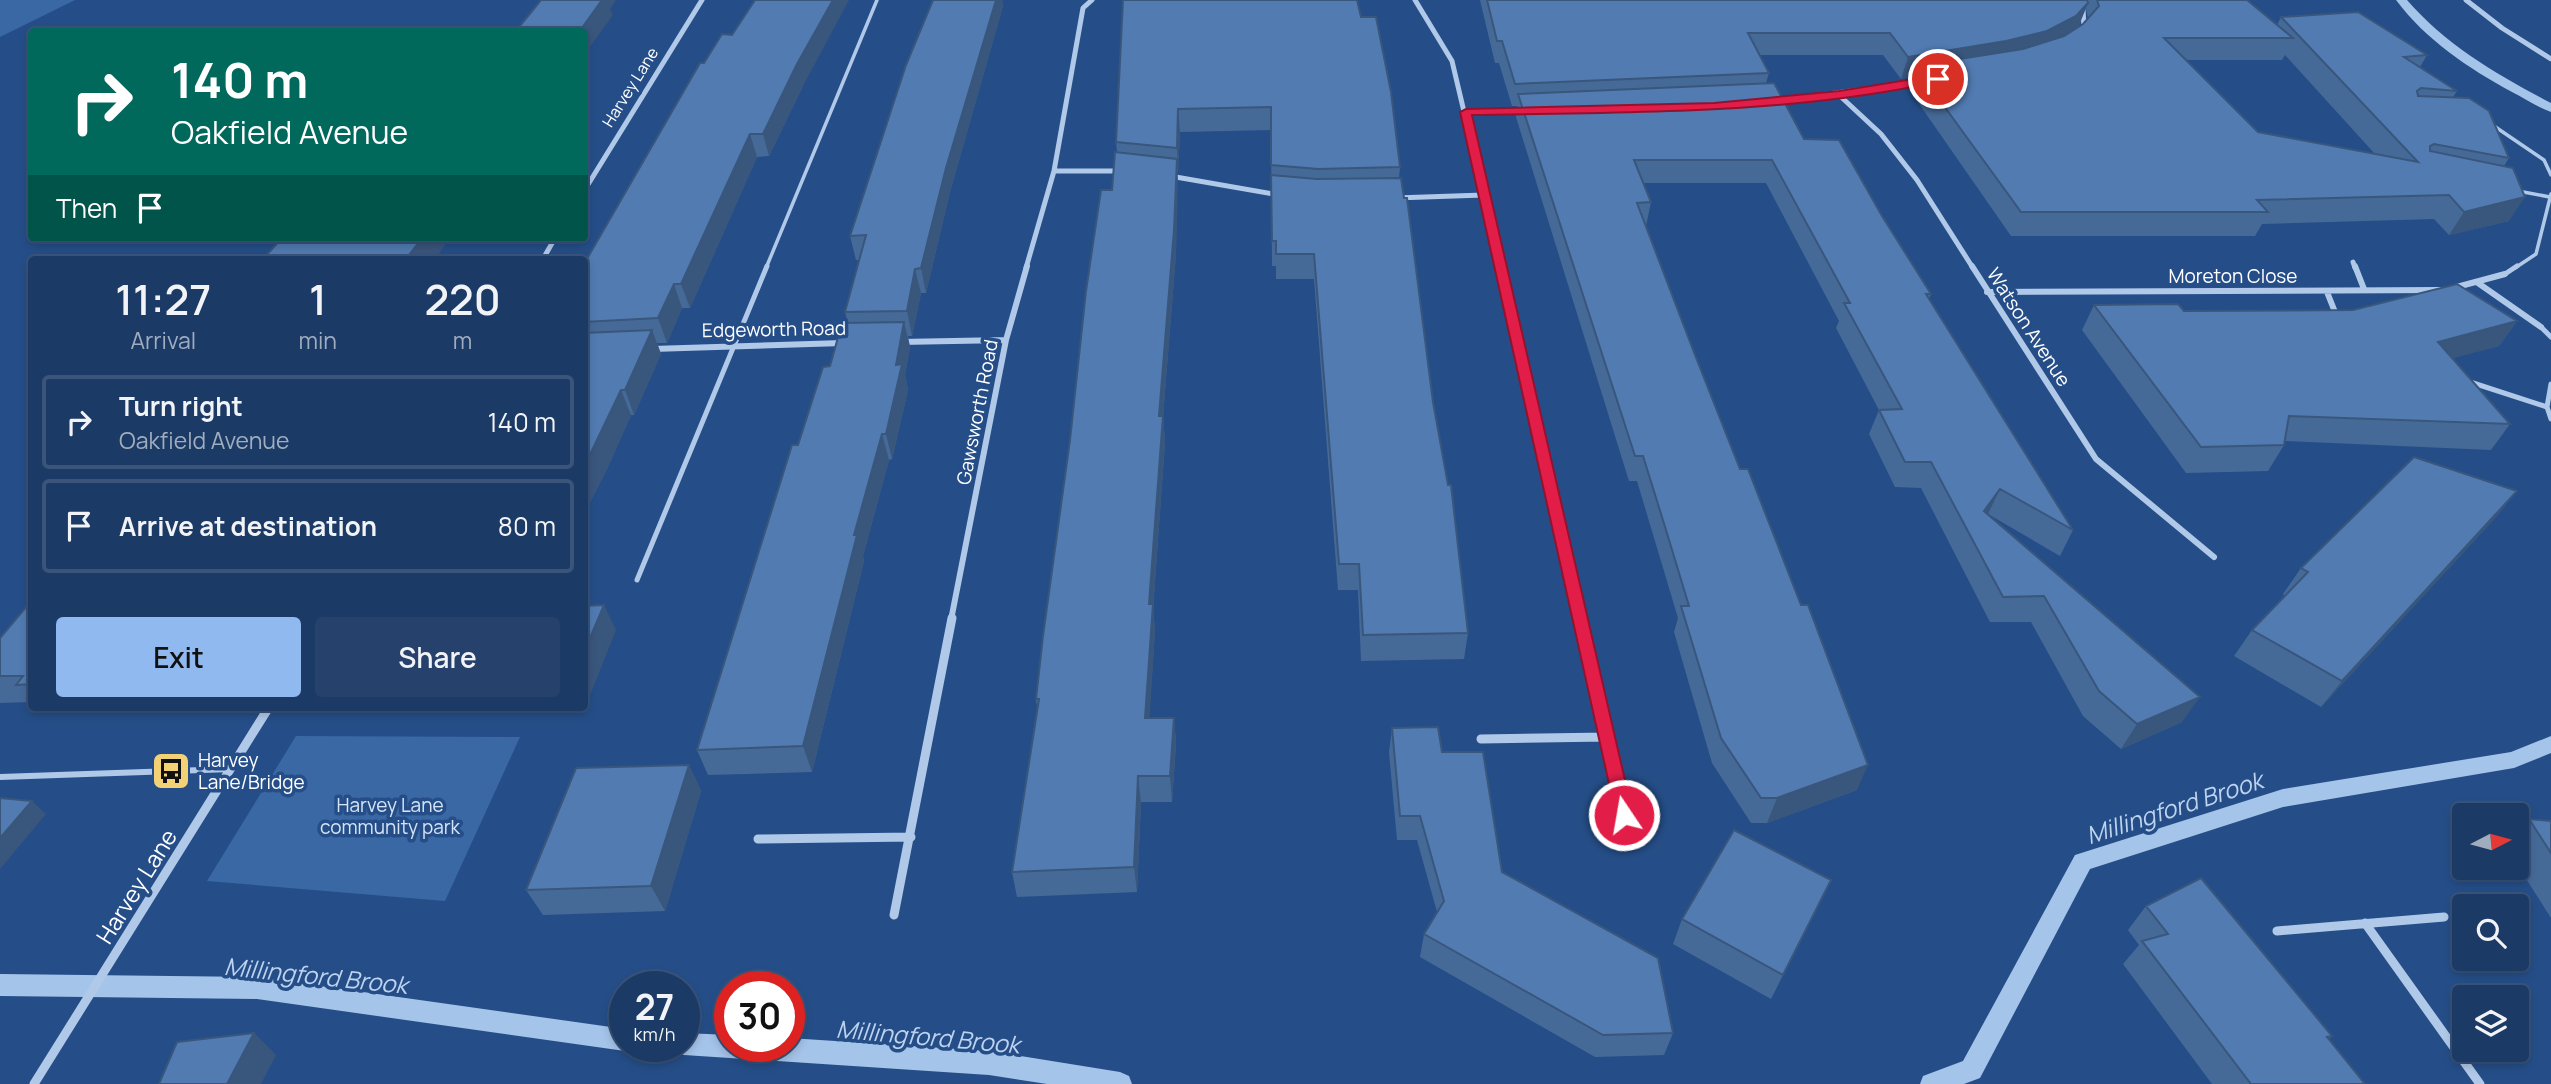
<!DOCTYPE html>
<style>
:root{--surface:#1c3a66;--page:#25416c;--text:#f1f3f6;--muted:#a0adbf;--line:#3a547a;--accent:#90b9f0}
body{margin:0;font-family:Manrope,sans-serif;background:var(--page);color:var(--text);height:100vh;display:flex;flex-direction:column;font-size:26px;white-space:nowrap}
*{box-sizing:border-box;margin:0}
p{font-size:23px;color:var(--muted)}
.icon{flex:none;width:38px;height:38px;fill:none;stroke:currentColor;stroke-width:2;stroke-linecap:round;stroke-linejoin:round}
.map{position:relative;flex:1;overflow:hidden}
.panel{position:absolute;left:28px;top:256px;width:560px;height:455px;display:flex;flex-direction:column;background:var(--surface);border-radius:7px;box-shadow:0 4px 10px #0003,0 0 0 2px var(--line)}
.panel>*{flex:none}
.top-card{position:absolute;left:28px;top:28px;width:560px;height:214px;border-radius:7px;box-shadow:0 4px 10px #0003,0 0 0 2px var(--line);background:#00695c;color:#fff;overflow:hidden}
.needle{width:46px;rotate:84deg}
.fabs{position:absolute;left:2452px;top:803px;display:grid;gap:14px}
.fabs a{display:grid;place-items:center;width:77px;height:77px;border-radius:7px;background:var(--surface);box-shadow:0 4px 10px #0003,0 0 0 2px var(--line);font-size:35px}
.speed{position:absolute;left:609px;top:971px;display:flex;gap:14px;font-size:35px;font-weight:700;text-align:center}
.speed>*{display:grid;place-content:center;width:91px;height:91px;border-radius:50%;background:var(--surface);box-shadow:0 4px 10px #0003,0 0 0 2px var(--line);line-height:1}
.speed small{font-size:18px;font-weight:400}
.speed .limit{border:10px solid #d22;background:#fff;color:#111}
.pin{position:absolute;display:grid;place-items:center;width:60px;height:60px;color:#fff;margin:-30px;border:4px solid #fff;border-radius:50%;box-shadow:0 2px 7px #0007}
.me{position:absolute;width:77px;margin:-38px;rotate:348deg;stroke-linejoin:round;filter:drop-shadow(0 0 5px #0008)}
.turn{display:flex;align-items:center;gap:24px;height:147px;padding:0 28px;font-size:32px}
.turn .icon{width:91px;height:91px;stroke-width:2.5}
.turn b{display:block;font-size:49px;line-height:60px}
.then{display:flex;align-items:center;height:66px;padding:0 28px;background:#0003;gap:14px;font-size:26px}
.eta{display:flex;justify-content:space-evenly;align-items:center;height:119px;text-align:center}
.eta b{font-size:42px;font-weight:600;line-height:49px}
.cta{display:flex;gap:14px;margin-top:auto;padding:14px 28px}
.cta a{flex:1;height:80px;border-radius:7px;background:var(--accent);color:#111;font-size:28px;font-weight:600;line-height:80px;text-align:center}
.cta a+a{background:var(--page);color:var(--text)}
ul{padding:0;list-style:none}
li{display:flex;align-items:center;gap:21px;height:94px;margin:0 14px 10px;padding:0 14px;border:4px solid var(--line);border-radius:7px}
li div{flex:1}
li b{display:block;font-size:26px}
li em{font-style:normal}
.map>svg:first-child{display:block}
.green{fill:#3a68a4}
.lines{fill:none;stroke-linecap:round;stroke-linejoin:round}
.stream{fill:#a5c4ea;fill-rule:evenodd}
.lane-far2{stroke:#b1c9e9;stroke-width:3.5}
.lane-far1{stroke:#b1c9e9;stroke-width:5}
.lane{stroke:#b1c9e9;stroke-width:6}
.street-far2{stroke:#b1c9e9;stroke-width:5}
.street-far1{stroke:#b1c9e9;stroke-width:6}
.street{stroke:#b1c9e9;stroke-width:9}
.wall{fill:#466a98;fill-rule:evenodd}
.shaded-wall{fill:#39567c}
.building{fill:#517bb1;stroke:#39567c;stroke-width:2}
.route{fill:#e11d48;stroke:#92132f;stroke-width:2}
.labels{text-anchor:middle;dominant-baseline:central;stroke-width:7;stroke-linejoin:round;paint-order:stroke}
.far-street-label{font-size:16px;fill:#fff;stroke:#254e88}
.street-label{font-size:19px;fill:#fff;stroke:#254e88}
.poi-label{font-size:19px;fill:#fff;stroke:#254e88;text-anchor:start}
.park-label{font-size:19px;fill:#d5e4f7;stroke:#254e88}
.near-street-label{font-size:23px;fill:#fff;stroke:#254e88}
.near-water-label{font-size:24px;font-style:italic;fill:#bdd3f0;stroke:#254e88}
</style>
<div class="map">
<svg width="2551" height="1084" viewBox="0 0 2551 1084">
<rect width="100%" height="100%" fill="#254e88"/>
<!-- green -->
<path class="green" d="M0,0H75L0,37Z
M296,736L520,737L445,901L207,881Z"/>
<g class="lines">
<!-- stream -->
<path class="stream" d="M2396,0H2407C2447,46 2498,75 2551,103V112C2537,107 2524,98 2512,92C2468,68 2426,40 2396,0Z
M2551,736V753L2514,768L2283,807L2090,869L1980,1078L1964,1084H1920L1923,1076L1963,1061L2075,855L2283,789L2511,752Z
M0,974L257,977L625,1029V1046H634L625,1051L257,999L0,996Z
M684,1033L730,1035V1046H789V1038L989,1051L1120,1072L1129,1076L1132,1084H1047L989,1075L684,1055L676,1052L673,1046H684Z"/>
<!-- lane-far2 -->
<path class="lane-far2" d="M2491,124L2544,160L2551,175
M2518,191L2550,197
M766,268L877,0
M2515,268L2536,254L2551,194"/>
<!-- lane-far1 -->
<path class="lane-far1" d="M2505,274L2517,266
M2541,327L2551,337
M2470,382L2547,407
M2551,384L2547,407L2551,419
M637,580L767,266"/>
<!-- lane -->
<path class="lane" d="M0,777L231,769"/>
<!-- street-far2 -->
<path class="street-far2" d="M1415,0L1452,61L1501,268
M2079,0L2083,8L2084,29
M2466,0L2502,28L2551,59
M1839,95L1881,134L1917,180L1973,268
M1776,101L1917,82
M1466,112L1523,111
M1054,171H1123
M1170,176L1279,195
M584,191L702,0
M1395,198L1484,195
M543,259L555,238
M2353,262L2355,268
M1026,268L1054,171L1083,8L1092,0"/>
<!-- street-far1 -->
<path class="street-far1" d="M1501,266L1580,620
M1972,266L2096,459L2214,557
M2355,266L2364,289
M2478,283L2541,327
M2453,288L2505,274
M1987,292L2441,290
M2327,292L2337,317
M900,342L1006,340
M652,349L843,343
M951,620L1006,340L1027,266"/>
<!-- street -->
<path class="street" d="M1580,618L1624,815
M1481,739L1607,737
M758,839L911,837
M894,915L952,618
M2365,923L2480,1084
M2277,931L2444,917
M34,1084L269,707"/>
</g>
<!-- wall -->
<path class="wall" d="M933,0H1002L1003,6L950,192L926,293H921L912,336H908L910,347L905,375L908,390L892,459L889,460L863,556L864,561L812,772L708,775L697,750L798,445L848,323L845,312L859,260H856L850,236Z
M1123,0L1400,167L1399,178L1468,633L1464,659L1361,661L1358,590H1338L1314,279H1276V266H1272L1271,130L1180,132L1178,172H1177L1176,254L1163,416L1165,442L1153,610L1155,630L1149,718H1174L1176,744L1172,802H1141L1137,892L1017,897L1012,872L1037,707L1036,699L1117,152L1116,142Z
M1480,0H2247L2277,25L2281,17L2427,55L2420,67L2457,91L2453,97L2509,158L2504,166L2509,221L2449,235L2434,219L2262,224L2255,236H2011L1908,88L1911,77L1901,79L1883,55H1760L1769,73L1766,83L1804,139L1882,216L1931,294L1929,299L2073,530L2060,556L1988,514L2182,722L2121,749L2083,716L2031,622H1990L1921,488L1895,487L1869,434L1879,410L1836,328L1839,321L1766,183H1643L1651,202L1646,226L1857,790L1767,823H1751L1712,763L1674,632L1678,618L1637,481H1629L1516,117L1517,106H1512L1499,63H1495ZM2086,8L2088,18L2083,24L2076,28L2079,25ZM2285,55L2375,154L2258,132L2186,60H2282Z
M803,86L769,156L757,157L690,308H682L667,343H657L661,354L634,415H631L607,469L584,514V264Z
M2094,305L2184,311L2517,321L2499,346L2452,358L2510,424L2491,450L2285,441L2284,445L2268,471L2186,473L2082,330Z
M2517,491L2496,517L2321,707L2234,656L2252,630L2285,596L2283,594L2301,568Z
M32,600V702L0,703V638Z
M36,707H110L40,711Z
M1392,728L1442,752L1502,872L1673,1033L1664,1055L1595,1057L1420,957L1424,934L1437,912L1417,840H1397L1389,752Z
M689,765L701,791L665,911L543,915L526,890Z
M2529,819L2551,821V918L2516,863V830Z
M1831,880L1771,999L1673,944L1682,919Z
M2146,906L2332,1036L2329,1039L2365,1084H2212L2123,964L2139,945L2128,930Z"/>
<!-- shaded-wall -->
<path class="shaded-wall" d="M600,0H615V2L610,9L613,15L584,55V32H579Z
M833,0H849L803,86L769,156L763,134L797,64Z
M996,0H1002L1003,6L950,192L926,293L921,268L946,168Z
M2088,3L2079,25L2067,37L2039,53L1915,66L1911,77L1901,79L1908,57Z
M1178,109L1180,132L1178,172L1177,148Z
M750,134L757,157L690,308L681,284Z
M1177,159L1178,182L1176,254L1161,442L1159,416Z
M2525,197L2509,221L2449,235L2464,212Z
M422,238H450L435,259H406Z
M915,269L921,293L912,336L907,311Z
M674,284L682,308L667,343L658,318Z
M2517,321L2499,346L2421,367L2438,342Z
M904,322L910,347L905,375L908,390L892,459L886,434L896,365Z
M652,330L661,354L634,415L625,390Z
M621,390L631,415L607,469L584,514V467Z
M1163,416L1165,442L1153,610L1155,630L1148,744L1145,718L1149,604Z
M882,434L889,460L863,556L864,561L812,772L803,746L854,535Z
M2000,489L1988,514L1984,511Z
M2517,491L2496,517L2321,707L2342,681Z
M604,605L616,630L587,703L584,698V652Z
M2200,697L2182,722L2121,749L2137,724Z
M1174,718L1176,744L1172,802L1170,776Z
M689,765L701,791L665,911L651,886Z
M1868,765L1857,790L1767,823L1777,798Z
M1138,776L1141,802L1137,892L1134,867Z
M32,801L46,814L0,869V838Z
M254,1033L276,1055L261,1084H227Z"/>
<!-- building -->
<path class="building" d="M541,0H602L579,32H515Z
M755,0H833L797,64L763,134H750L681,284H674L658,318L584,322V264L700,63H704L722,34L732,35Z
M933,0H996L946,168L921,268L915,269L907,311L845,312L866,235L850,236L906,65Z
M1123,0H1357L1361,17H1376L1391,92L1400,167L1318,169L1271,165V107L1178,109L1177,148L1116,142Z
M1487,0H2087L2088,3L2076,16L2047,31L2006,41L1908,57L1890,33H1748L1769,73L1515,84L1502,41H1497Z
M2097,0H2247L2293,38H2164L2258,132L2418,162L2281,17L2358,12L2427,55L2404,57L2457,91L2421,88L2417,91L2418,96L2469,98L2489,111L2509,158L2434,144L2430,146V151L2513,168L2525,197L2464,212L2449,195L2257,200L2268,212H2021L1915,66L2023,49L2064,36L2083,24L2099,6Z
M1774,83L1804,139L1839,140L1882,216L1931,294H1926L2073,530L2000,489L1984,511L2200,697L2137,724L2099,691L2044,596L2003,597L1931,462H1905L1879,410L1902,409L1844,303H1850L1772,160H1634L1651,202L1637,203L1695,355L1740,469H1748L1801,605H1808L1868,765L1777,798H1761L1721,738L1681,606H1689L1666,530L1643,456H1635L1518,94Z
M1115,152L1177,159L1174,230L1159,416H1163L1149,604H1153L1145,718H1174L1170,776H1138L1134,867L1012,872L1039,699H1036L1043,636L1070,440L1086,291L1101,190H1112Z
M1271,175L1317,179L1401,178L1404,198H1407L1433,402L1448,485H1451L1468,633L1363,635L1359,564H1339L1314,254H1276V241H1272Z
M282,238H422L406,259H263Z
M2457,284L2517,321L2438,342L2510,424L2289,416L2284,445L2201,447L2094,305L2178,304L2184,311L2353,310Z
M904,322L896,365L902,364L886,434H882L854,535H857L803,746L697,750L792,445H798L823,367L830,366L842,323Z
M652,330L625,390H621L584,467V333Z
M2414,457L2517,491L2342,681L2252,630L2308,572L2301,568Z
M32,600V684L16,685L23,676H0V638Z
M604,605L584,652V606Z
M1438,727L1442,752H1483L1502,872L1658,958L1673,1033L1603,1035L1424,934L1444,901L1420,816H1400L1392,728Z
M689,765L651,886L526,890L576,768Z
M0,798L32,801L0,838Z
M2529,819L2551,821V853Z
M1734,830L1831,880L1783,975L1682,919Z
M2201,878L2332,1036L2327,1037L2365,1084H2251L2142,941L2168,934L2146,906Z
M254,1033L227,1084H159L177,1042Z"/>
<!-- route -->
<path class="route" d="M1938,75L1942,76V81C1788,115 1628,112 1472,115L1633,815L1631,820H1617L1460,112L1466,109L1714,103L1839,91Z"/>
<!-- icons -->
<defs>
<symbol id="bus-square" viewBox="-11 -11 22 22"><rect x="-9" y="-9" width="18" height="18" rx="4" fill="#f3d175" stroke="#254e88"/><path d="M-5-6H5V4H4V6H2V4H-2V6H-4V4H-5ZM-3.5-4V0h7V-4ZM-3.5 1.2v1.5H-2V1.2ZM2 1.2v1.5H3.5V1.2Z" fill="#111"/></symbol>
</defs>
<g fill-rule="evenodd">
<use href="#bus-square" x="149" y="749" width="44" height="44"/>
</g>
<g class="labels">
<!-- far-street labels -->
<g class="far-street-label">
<text transform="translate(630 87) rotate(-58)">Harvey Lane</text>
</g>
<!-- street labels -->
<g class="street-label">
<text x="2233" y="276">Moreton Close</text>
<text transform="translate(2029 327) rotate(57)">Watson Avenue</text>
<text transform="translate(774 329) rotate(-1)">Edgeworth Road</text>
<text transform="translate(977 412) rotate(-79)">Gawsworth Road</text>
</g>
<!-- poi labels -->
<g class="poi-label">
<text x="198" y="760">Harvey<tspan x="198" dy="22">Lane/Bridge</tspan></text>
</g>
<!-- park labels -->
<g class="park-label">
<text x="390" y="805">Harvey Lane<tspan x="390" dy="22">community park</tspan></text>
</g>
<!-- near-street labels -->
<g class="near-street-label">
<text transform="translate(136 886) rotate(-58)">Harvey Lane</text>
</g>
<!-- near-water labels -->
<g class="near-water-label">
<text transform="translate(2174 807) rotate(-18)">Millingford Brook</text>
<text transform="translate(316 975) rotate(6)">Millingford Brook</text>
<text transform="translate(928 1036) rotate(5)">Millingford Brook</text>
</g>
</g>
</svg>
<div class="fabs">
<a><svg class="needle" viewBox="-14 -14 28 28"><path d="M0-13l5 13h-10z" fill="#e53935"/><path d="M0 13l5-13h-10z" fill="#a0adbf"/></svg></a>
<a><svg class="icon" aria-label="search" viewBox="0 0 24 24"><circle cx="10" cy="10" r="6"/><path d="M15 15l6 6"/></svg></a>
<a><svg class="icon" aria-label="layers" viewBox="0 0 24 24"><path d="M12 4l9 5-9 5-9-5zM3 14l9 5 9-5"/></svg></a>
</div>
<div class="speed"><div>27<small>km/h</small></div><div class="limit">30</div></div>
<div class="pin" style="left:1938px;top:79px;background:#d93025"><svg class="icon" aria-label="arrive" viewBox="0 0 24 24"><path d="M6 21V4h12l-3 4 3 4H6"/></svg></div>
<svg class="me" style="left:1624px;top:815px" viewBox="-20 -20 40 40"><circle r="17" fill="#e11d48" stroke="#fff" stroke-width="3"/><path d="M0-11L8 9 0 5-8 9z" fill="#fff"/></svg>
<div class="top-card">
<div class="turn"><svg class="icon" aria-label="right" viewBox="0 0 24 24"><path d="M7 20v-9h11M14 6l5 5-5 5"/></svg><div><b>140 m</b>Oakfield Avenue</div></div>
<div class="then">Then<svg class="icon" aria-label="arrive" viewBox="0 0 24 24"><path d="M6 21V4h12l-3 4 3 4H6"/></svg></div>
</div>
<section class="panel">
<div class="eta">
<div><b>11:27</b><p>Arrival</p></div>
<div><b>1</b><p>min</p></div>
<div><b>220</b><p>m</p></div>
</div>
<ul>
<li><svg class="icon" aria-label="right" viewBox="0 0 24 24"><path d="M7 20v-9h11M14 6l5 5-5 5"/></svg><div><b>Turn right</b><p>Oakfield Avenue</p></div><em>140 m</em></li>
<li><svg class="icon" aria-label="arrive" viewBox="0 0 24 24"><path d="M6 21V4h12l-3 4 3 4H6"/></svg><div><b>Arrive at destination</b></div><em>80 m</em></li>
</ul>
<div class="cta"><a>Exit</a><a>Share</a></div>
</section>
</div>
